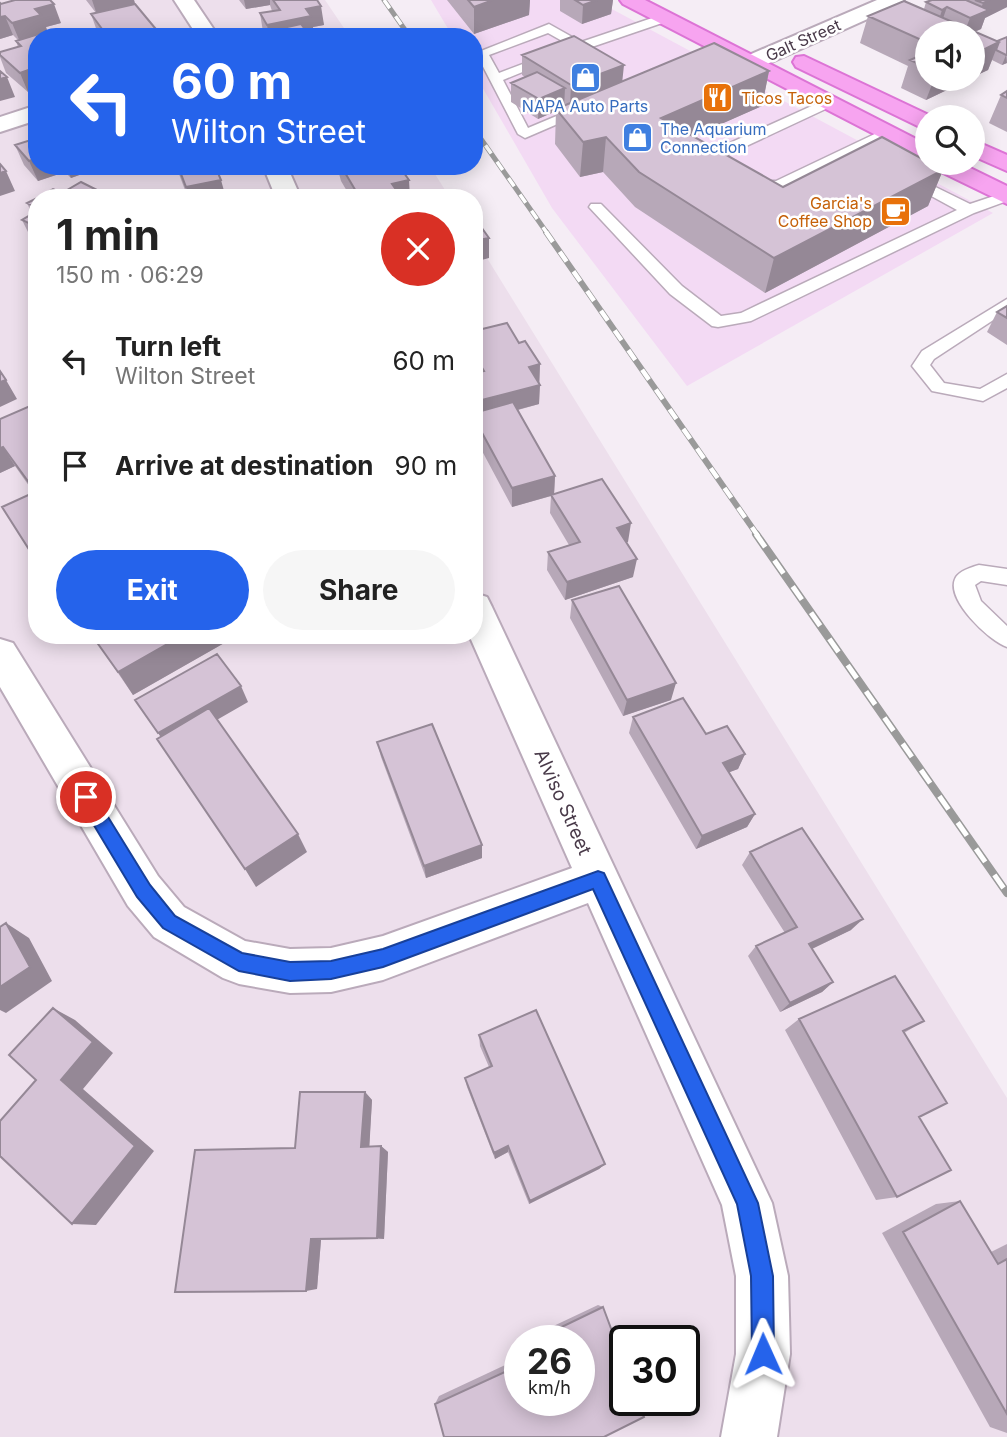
<!DOCTYPE html>
<meta charset="utf-8">
<style>
:root{--surface:#fff;--page:#f6f6f6;--text:#222;--muted:#767676;--accent:#2563eb}
body{margin:0;font-family:Inter,sans-serif;background:var(--page);color:var(--text);height:100vh;display:flex;flex-direction:column;font-size:26px;white-space:nowrap}
*{box-sizing:border-box;margin:0}
p{font-size:23px;color:var(--muted)}
.icon{flex:none;width:38px;height:38px;fill:none;stroke:currentColor;stroke-width:2;stroke-linecap:round;stroke-linejoin:round}
.map{position:relative;flex:1;overflow:hidden}
.side{position:absolute;left:28px;top:189px;width:455px;height:455px;display:flex;flex-direction:column;background:var(--surface);border-radius:28px;box-shadow:0 4px 18px #0003}
.side>*{flex:none}
.hud{position:absolute;left:28px;top:28px;width:455px;height:147px;border-radius:28px;box-shadow:0 4px 18px #0003;background:#2563eb;color:#fff;overflow:hidden}
.buttons{position:absolute;left:915px;top:21px;display:grid;gap:14px}
.buttons a{display:grid;place-items:center;width:70px;height:70px;border-radius:50%;background:var(--surface);box-shadow:0 4px 18px #0003;font-size:35px}
.speed{position:absolute;left:504px;top:1325px;display:flex;gap:14px;font-size:35px;font-weight:700;text-align:center}
.speed>*{display:grid;place-content:center;width:91px;height:91px;border-radius:50%;background:var(--surface);box-shadow:0 4px 18px #0003;line-height:1}
.speed small{font-size:18px;font-weight:400}
.speed .limit{border:4px solid #111;border-radius:10px;background:#fff;color:#111}
.pin{position:absolute;display:grid;place-items:center;width:60px;height:60px;color:#fff;margin:-30px;border:4px solid #fff;border-radius:50%;box-shadow:0 2px 7px #0007}
.me{position:absolute;width:77px;margin:-38px;rotate:359deg;stroke-linejoin:round;filter:drop-shadow(0 0 5px #0008)}
.turn{display:flex;align-items:center;gap:24px;height:147px;padding:0 28px;font-size:32px}
.turn .icon{width:91px;height:91px;stroke-width:2.5}
.turn b{display:block;font-size:49px;line-height:60px}
.round{display:grid;place-items:center;flex:none;width:74px;height:74px;border-radius:37px;background:var(--page)}
.headline{display:flex;align-items:center;justify-content:space-between;height:119px;padding:0 28px}
h1{font-size:42px;font-weight:700;line-height:52px}
.primary-button{display:flex;gap:14px;margin-top:auto;padding:14px 28px}
.primary-button a{flex:1;height:80px;border-radius:42px;background:var(--accent);color:#fff;font-size:28px;font-weight:700;line-height:80px;text-align:center}
.primary-button a+a{background:var(--page);color:var(--text)}
ul{padding:0;list-style:none}
li{display:flex;align-items:center;gap:21px;height:105px;padding:0 28px}
li div{flex:1}
li b{display:block;font-size:26px}
li em{font-style:normal}
.map>svg:first-child{display:block}
.residential{fill:#eddfec;fill-rule:evenodd}
.commercial{fill:#f3daf4}
.lines{fill:none;stroke-linecap:round;stroke-linejoin:round}
.lane-casing{stroke:#baaaba;stroke-width:3}
.street-casing{stroke:#baaaba;stroke-width:4}
.primary-casing{stroke:#dc74d5;stroke-width:4}
.lane{fill:#fff;fill-rule:evenodd}
.street{fill:#fff;fill-rule:evenodd}
.primary{fill:#f7a4f0;fill-rule:evenodd}
.rail-far2-casing{stroke:#9a9a9a;stroke-width:5}
.rail-far1-casing{stroke:#9a9a9a;stroke-width:6}
.rail-casing{stroke:#9a9a9a;stroke-width:8}
.rail-far2{stroke:#fff;stroke-width:3.5;stroke-dasharray:10;stroke-linecap:butt}
.rail-far1{stroke:#fff;stroke-width:4.5;stroke-dasharray:12;stroke-linecap:butt}
.rail{stroke:#fff;stroke-width:5;stroke-dasharray:16;stroke-linecap:butt}
.wall{fill:#b7a8b8}
.shaded-wall{fill:#958896}
.building{fill:#d5c3d6;stroke:#958896;stroke-width:2}
.route{fill:#2563eb;stroke:#184099;stroke-width:2}
.labels{text-anchor:middle;dominant-baseline:central;stroke-width:5;stroke-linejoin:round;paint-order:stroke}
.far-street-label{font-size:16px;fill:#493a49;stroke:#fff}
.far-food-label{font-size:16px;fill:#c56008;stroke:#fff;text-anchor:start}
.far-shop-label{font-size:16px;fill:#366cbe;stroke:#fff}
.street-label{font-size:19px;fill:#493a49;stroke:#fff}
</style>
<div class="map">
<svg width="1007" height="1437" viewBox="0 0 1007 1437">
<rect width="100%" height="100%" fill="#f5edf5"/>
<!-- residential -->
<path class="residential" d="M0,0H325L350,37H37V166H430L450,198H37V635H474V237L1007,1098V1437H0ZM520,1340H579V1400H520ZM625,1340H684V1400H625Z"/>
<!-- commercial -->
<path class="commercial" d="M431,0H595L993,213L687,386L552,208L474,73V37H453Z"/>
<g class="lines">
<defs>
<path id="lane" d="M664,14L670,18L668,21L580,51L548,33L489,55L499,73L544,56H552L554,59L503,80L528,128L578,107H588L590,110L525,138L518,134L476,53L549,24L581,42Z
M827,99L834,103L832,106L725,156L726,159L760,181H776L881,131L886,130L893,134L778,189L752,188L713,161L710,154L712,151Z
M907,173L970,204L1006,192L1007,201L974,213L751,321L718,327L712,326L670,294L589,207L591,204H601L682,286L721,316L741,313L957,210L902,180L900,177L902,174Z
M1007,299V311L934,359L930,365L944,383L980,389L1007,374V388L983,401L932,391L912,366L922,351Z
M979,565L1007,569V585L981,581L975,585L981,601L1007,626V647C989,641 946,600 955,579C958,571 972,567 979,565Z"/>
<path id="street" d="M174,0H194L219,37H198Z
M877,0H904L901,4L758,68H742L739,63L742,58Z
M37,105V120L0,132V117Z
M263,166H287L301,198H276Z
M474,593L487,597L492,607L772,1203L788,1276L790,1354L777,1437H721L736,1354V1276L722,1205L588,903L383,980L331,992L290,993L239,984L223,978L154,937L128,906L0,687V639L13,643L158,876L184,907L245,941L290,949L331,948L383,936L572,868L469,635H474Z"/>
<path id="primary" d="M620,0H645L928,145V162L623,4Z
M804,56L933,117H928V131L796,67L793,62L796,57Z
M973,140L1007,155V171L973,156Z
M930,163H960L1007,186V204L933,168Z"/>
</defs>
<!-- lane casing -->
<use href="#lane" class="lane-casing"/>
<!-- street casing -->
<use href="#street" class="street-casing"/>
<!-- primary casing -->
<use href="#primary" class="primary-casing"/>
<!-- lane -->
<use href="#lane" class="lane"/>
<!-- street -->
<use href="#street" class="street"/>
<!-- primary -->
<use href="#primary" class="primary"/>
<defs>
<path id="rail-far2" d="M384,0L410,37
M474,129L547,233"/>
<path id="rail-far1" d="M546,232L758,536"/>
<path id="rail" d="M756,534L1007,893"/>
</defs>
<!-- rail-far2 casing -->
<use href="#rail-far2" class="rail-far2-casing"/>
<!-- rail-far1 casing -->
<use href="#rail-far1" class="rail-far1-casing"/>
<!-- rail casing -->
<use href="#rail" class="rail-casing"/>
<!-- rail-far2 -->
<use href="#rail-far2" class="rail-far2"/>
<!-- rail-far1 -->
<use href="#rail-far1" class="rail-far1"/>
<!-- rail -->
<use href="#rail" class="rail"/>
</g>
<!-- wall -->
<path class="wall" d="M86,0H134L135,4L161,37H100L98,34L91,14L96,13Z
M239,0H317L324,25L313,27V30L321,37H266L263,32L260,13L272,11L270,5L246,9Z
M447,0H530L529,15L474,34Z
M560,0H613L611,14L582,24L560,11Z
M932,0H1007V7L985,18L981,29L975,32L997,41L1007,37V63L1002,65L992,60L988,70L973,77V33H928V79H970L926,100L901,88L908,66L860,43L868,16L924,9L926,2Z
M0,3L61,23L46,27L48,34L45,35L28,92L6,73L0,57V52L18,47L16,41L18,40L13,35L0,39Z
M522,55L622,81L769,71L762,106L693,136L783,187L943,170L928,206L765,293L635,207L603,172L580,177L555,144L556,111L538,119L511,102V83L525,77L522,75Z
M1007,91V132L989,123L1001,95Z
M15,145L37,166H92L93,170L71,178L65,172L38,181L24,165Z
M176,166H215L226,198H188Z
M337,166H399L410,198H351L341,181Z
M37,198V242L32,240L22,220L32,214L27,203Z
M474,305L480,313V330L519,343L540,364L539,404L518,410L555,476L554,494L628,542H626L633,577L565,600L547,570L548,552L569,545L550,513L551,496L512,507L474,436Z
M1007,306V345L987,332L997,312Z
M37,403V562L34,493L15,466L0,473V419Z
M572,600L671,700L623,716L570,618Z
M106,635H223L226,642L133,695L96,641Z
M633,717L706,734L745,754L738,769L729,772L755,814L747,827L696,849L629,733Z
M377,742L482,858L426,878L381,757Z
M750,852L851,930L812,949L833,982L822,992L780,1012L748,956L756,946L785,933L742,865Z
M799,1019L924,1021L904,1033L919,1117L897,1197L876,1200L785,1030Z
M479,1035L605,1164L599,1169L529,1204L508,1152L495,1159L467,1087L465,1078L489,1067L480,1046Z
M365,1092L372,1100L369,1147L381,1146L388,1152L384,1239L321,1240L317,1289L295,1148Z
M960,1201L991,1252L1007,1244V1433L990,1427L882,1233L936,1204Z
M598,1305L603,1307L625,1366V1400H637L644,1417L604,1437H444L435,1404L439,1396L520,1358V1400H579V1340H548L545,1330Z"/>
<!-- shaded-wall -->
<path class="shaded-wall" d="M92,0H134L136,7L97,15Z
M244,0H270V5L246,9Z
M493,0H530L529,15L474,34V7Z
M597,0H613L611,14L582,24L583,5Z
M990,0H1007V7L985,18L981,29L971,33H964L970,18L979,14L983,3Z
M54,4L61,23L46,27L48,34L20,42L12,23L35,9Z
M321,6L324,25L313,27L314,36L269,31V37L267,25L306,9Z
M947,7L940,27L936,29L942,10Z
M5,16L13,35L0,39V17Z
M999,42L988,70L973,77V55Z
M1006,55L1007,63L1002,65Z
M624,65L622,84L570,105L571,85Z
M37,67V89L28,92L20,73Z
M769,71L762,106L656,153L661,118Z
M7,77L15,97L0,101V79Z
M934,79H970L926,100Z
M565,88L564,108L556,109V111L538,119L539,99Z
M606,137L603,172L580,177L583,142Z
M37,158V166H63L65,172L38,181L29,161Z
M66,166H92L93,170L71,178Z
M943,170L928,206L765,293L774,258Z
M6,171L15,191L0,196V173Z
M221,180L226,198H189L186,187Z
M409,180L410,198H385L392,184Z
M489,238V258L474,262V241Z
M480,313V333L474,335V315Z
M540,364L539,384L529,367Z
M6,380L17,399L0,407V382Z
M540,385L539,404L476,421L474,418V402Z
M3,447L15,466L0,473V448Z
M555,476L554,495L512,507V488Z
M37,481V496L30,484Z
M631,523L628,542L614,546L617,528Z
M637,559L633,577L565,600L567,582Z
M183,635H223L226,642L133,695L118,672Z
M676,683L671,700L623,716L627,700Z
M241,686L248,702L168,748L158,733Z
M745,754L738,769L717,777L723,763Z
M755,814L747,827L696,849L702,836Z
M298,834L307,852L256,887L245,869Z
M482,845V858L426,878L424,866Z
M863,919L851,930L799,955L809,944Z
M6,923L29,938L52,981L6,1013L0,1010V987Z
M833,982L822,992L780,1012L790,1003Z
M53,1008L75,1020L113,1053L83,1089L154,1151L96,1225L72,1224L61,1080Z
M365,1092L372,1100L369,1153L361,1147Z
M381,1146L388,1152L384,1239L377,1238Z
M508,1146V1152L495,1159L494,1153Z
M605,1164L599,1169L529,1204L530,1201Z
M311,1239L321,1240L317,1289L306,1291Z"/>
<!-- building -->
<path class="building" d="M15,0H50L54,4L35,9L41,15L12,23L5,16L0,17V3L1,4Z
M273,0H317L321,6L306,9L311,16L267,25L260,13L280,10Z
M468,0H493L474,7Z
M575,0H597L583,5Z
M932,0H966L989,10L970,18L947,7L942,10L926,2Z
M975,0H990L983,3Z
M904,1L999,42L973,55V33H928V43L868,16Z
M135,4L160,34L149,37H108L91,14Z
M301,24L307,32L316,30L321,37H273L269,31Z
M66,31L73,37H48Z
M42,33L47,37H37V67L20,73L0,55V52L21,46L16,41Z
M574,36L624,65L571,85L522,55Z
M1007,37V55H1006L996,50L999,42L997,41Z
M714,43L769,71L661,118L783,187L882,137L943,170L774,258L639,172L606,137L583,142L556,109Z
M928,52V68L910,60Z
M0,71L7,77L0,79Z
M537,72L565,88L539,99L511,83Z
M1007,91V98L1001,95Z
M37,138V158L29,161L15,145Z
M0,164L6,171L0,173Z
M178,166H215L221,180L186,187Z
M341,166H399L409,180L392,184L399,194L385,198H360Z
M81,182L109,196L105,198H37L53,189L62,193Z
M37,198V208L27,203Z
M37,211V227L22,220Z
M474,217L489,238L474,241Z
M474,305L480,313L474,315Z
M1007,306V318L997,312Z
M507,323L519,343L525,341L540,364L529,367L540,385L474,402V373L484,371L474,354V331Z
M0,371L6,380L0,382Z
M513,402L555,476L512,488L474,418V413Z
M37,403V481L30,484L3,447L0,448V419Z
M602,479L631,523L617,528L637,559L567,582L548,552L580,542L551,495Z
M37,491V562L2,507Z
M619,586L676,683L627,700L572,600Z
M106,635H183L118,672L96,641Z
M217,654L241,686L158,733L135,700Z
M683,698L706,734L727,726L745,754L723,763L755,814L702,836L633,717Z
M209,708L298,834L245,869L157,739Z
M432,724L482,845L424,866L377,742Z
M802,828L863,919L809,944L833,982L790,1003L756,946L797,927L750,852Z
M6,923L30,967L0,987V927Z
M895,976L924,1021L903,1031L947,1103L919,1117L951,1170L897,1197L799,1019Z
M53,1008L93,1042L61,1080L135,1146L72,1224L0,1156V1121L36,1080L9,1055Z
M536,1010L605,1164L530,1201L508,1146L494,1153L465,1078L492,1066L479,1035Z
M300,1092H365L361,1147L381,1146L377,1238L311,1239L306,1291L175,1292L195,1150L295,1148Z
M960,1201L998,1264L1007,1259V1414L903,1232Z
M603,1307L625,1366V1400H637L644,1417L604,1437H444L435,1404L520,1365V1400H579V1340H549L547,1334Z"/>
<!-- route -->
<path class="route" d="M86,789L92,791L150,885L175,916L242,953L290,962L331,961L383,949L598,871L604,873L758,1203L773,1276L774,1354L771,1362L763,1365L755,1362L752,1354L751,1276L737,1204L593,889L383,967L331,979L290,981L239,971L163,928L137,897L80,802L78,797L80,791Z"/>
<!-- icons -->
<defs>
<symbol id="shop-square" viewBox="-11 -11 22 22"><rect x="-9" y="-9" width="18" height="18" rx="4" fill="#3f7fe0" stroke="#fff"/><path d="M-5-2.5h2.3a2.7 3.5 0 0 1 5.4 0H5L5.5 6h-11ZM-1.5-2.5h3a1.5 2.3 0 0 0-3 0Z" fill="#fff"/></symbol>
<symbol id="restaurant-square" viewBox="-11 -11 22 22"><rect x="-9" y="-9" width="18" height="18" rx="4" fill="#e8710a" stroke="#fff"/><path d="M-5-6h1v4h1v-4h1v4h1v-4h1v5L-1.5 .5V6h-2V.5L-5-1ZM5-6V6H3V1.5H1.5Q1.5-4 5-6Z" fill="#fff"/></symbol>
<symbol id="cafe-square" viewBox="-11 -11 22 22"><rect x="-9" y="-9" width="18" height="18" rx="4" fill="#e8710a" stroke="#fff"/><path d="M-5.5-4.5H6V0H3Q3 3.5 0 3.5H-2.5Q-5.5 3.5-5.5 0ZM3-3.2v2h1.7v-2ZM-6 4.5H4V6H-6Z" fill="#fff"/></symbol>
</defs>
<g fill-rule="evenodd">
<use href="#shop-square" x="568" y="60" width="35" height="35"/>
<use href="#restaurant-square" x="700" y="80" width="35" height="35"/>
<use href="#shop-square" x="620" y="120" width="35" height="35"/>
<use href="#cafe-square" x="878" y="194" width="35" height="35"/>
</g>
<g class="labels">
<!-- far-street labels -->
<g class="far-street-label">
<text transform="translate(803 40) rotate(-24)">Galt Street</text>
</g>
<!-- far-food labels -->
<g class="far-food-label">
<text x="741" y="98">Ticos Tacos</text>
<text x="872" y="203" text-anchor="end">Garcia's<tspan x="872" dy="18">Coffee Shop</tspan></text>
</g>
<!-- far-shop labels -->
<g class="far-shop-label">
<text x="585" y="106">NAPA Auto Parts</text>
<text x="660" y="129" text-anchor="start">The Aquarium<tspan x="660" dy="18">Connection</tspan></text>
</g>
<!-- street labels -->
<g class="street-label">
<text transform="translate(563 802) rotate(66)">Alviso Street</text>
</g>
</g>
</svg>
<div class="buttons">
<a><svg class="icon" aria-label="sound" viewBox="0 0 24 24"><path d="M4 9h4l5-4v14l-5-4H4zM17 9q2 3 0 6"/></svg></a>
<a><svg class="icon" aria-label="search" viewBox="0 0 24 24"><circle cx="10" cy="10" r="6"/><path d="M15 15l6 6"/></svg></a>
</div>
<div class="speed"><div>26<small>km/h</small></div><div class="limit">30</div></div>
<div class="pin" style="left:86px;top:797px;background:#d93025"><svg class="icon" aria-label="arrive" viewBox="0 0 24 24"><path d="M6 21V4h12l-3 4 3 4H6"/></svg></div>
<svg class="me" style="left:763px;top:1354px" viewBox="-20 -20 40 40"><path d="M0-17L14 15 0 8-14 15z" fill="#2563eb" stroke="#fff" stroke-width="4"/></svg>
<div class="hud">
<div class="turn"><svg class="icon" aria-label="left" viewBox="0 0 24 24"><path d="M17 20v-9H6M10 6l-5 5 5 5"/></svg><div><b>60 m</b>Wilton Street</div></div>
</div>
<section class="side">
<div class="headline"><div><h1>1 min</h1><p>150 m · 06:29</p></div><a class="round" style="background:#d93025;color:#fff"><svg class="icon" aria-label="close" viewBox="0 0 24 24"><path d="M6 6l12 12M18 6L6 18"/></svg></a></div>
<ul>
<li><svg class="icon" aria-label="left" viewBox="0 0 24 24"><path d="M17 20v-9H6M10 6l-5 5 5 5"/></svg><div><b>Turn left</b><p>Wilton Street</p></div><em>60 m</em></li>
<li><svg class="icon" aria-label="arrive" viewBox="0 0 24 24"><path d="M6 21V4h12l-3 4 3 4H6"/></svg><div><b>Arrive at destination</b></div><em>90 m</em></li>
</ul>
<div class="primary-button"><a>Exit</a><a>Share</a></div>
</section>
</div>
